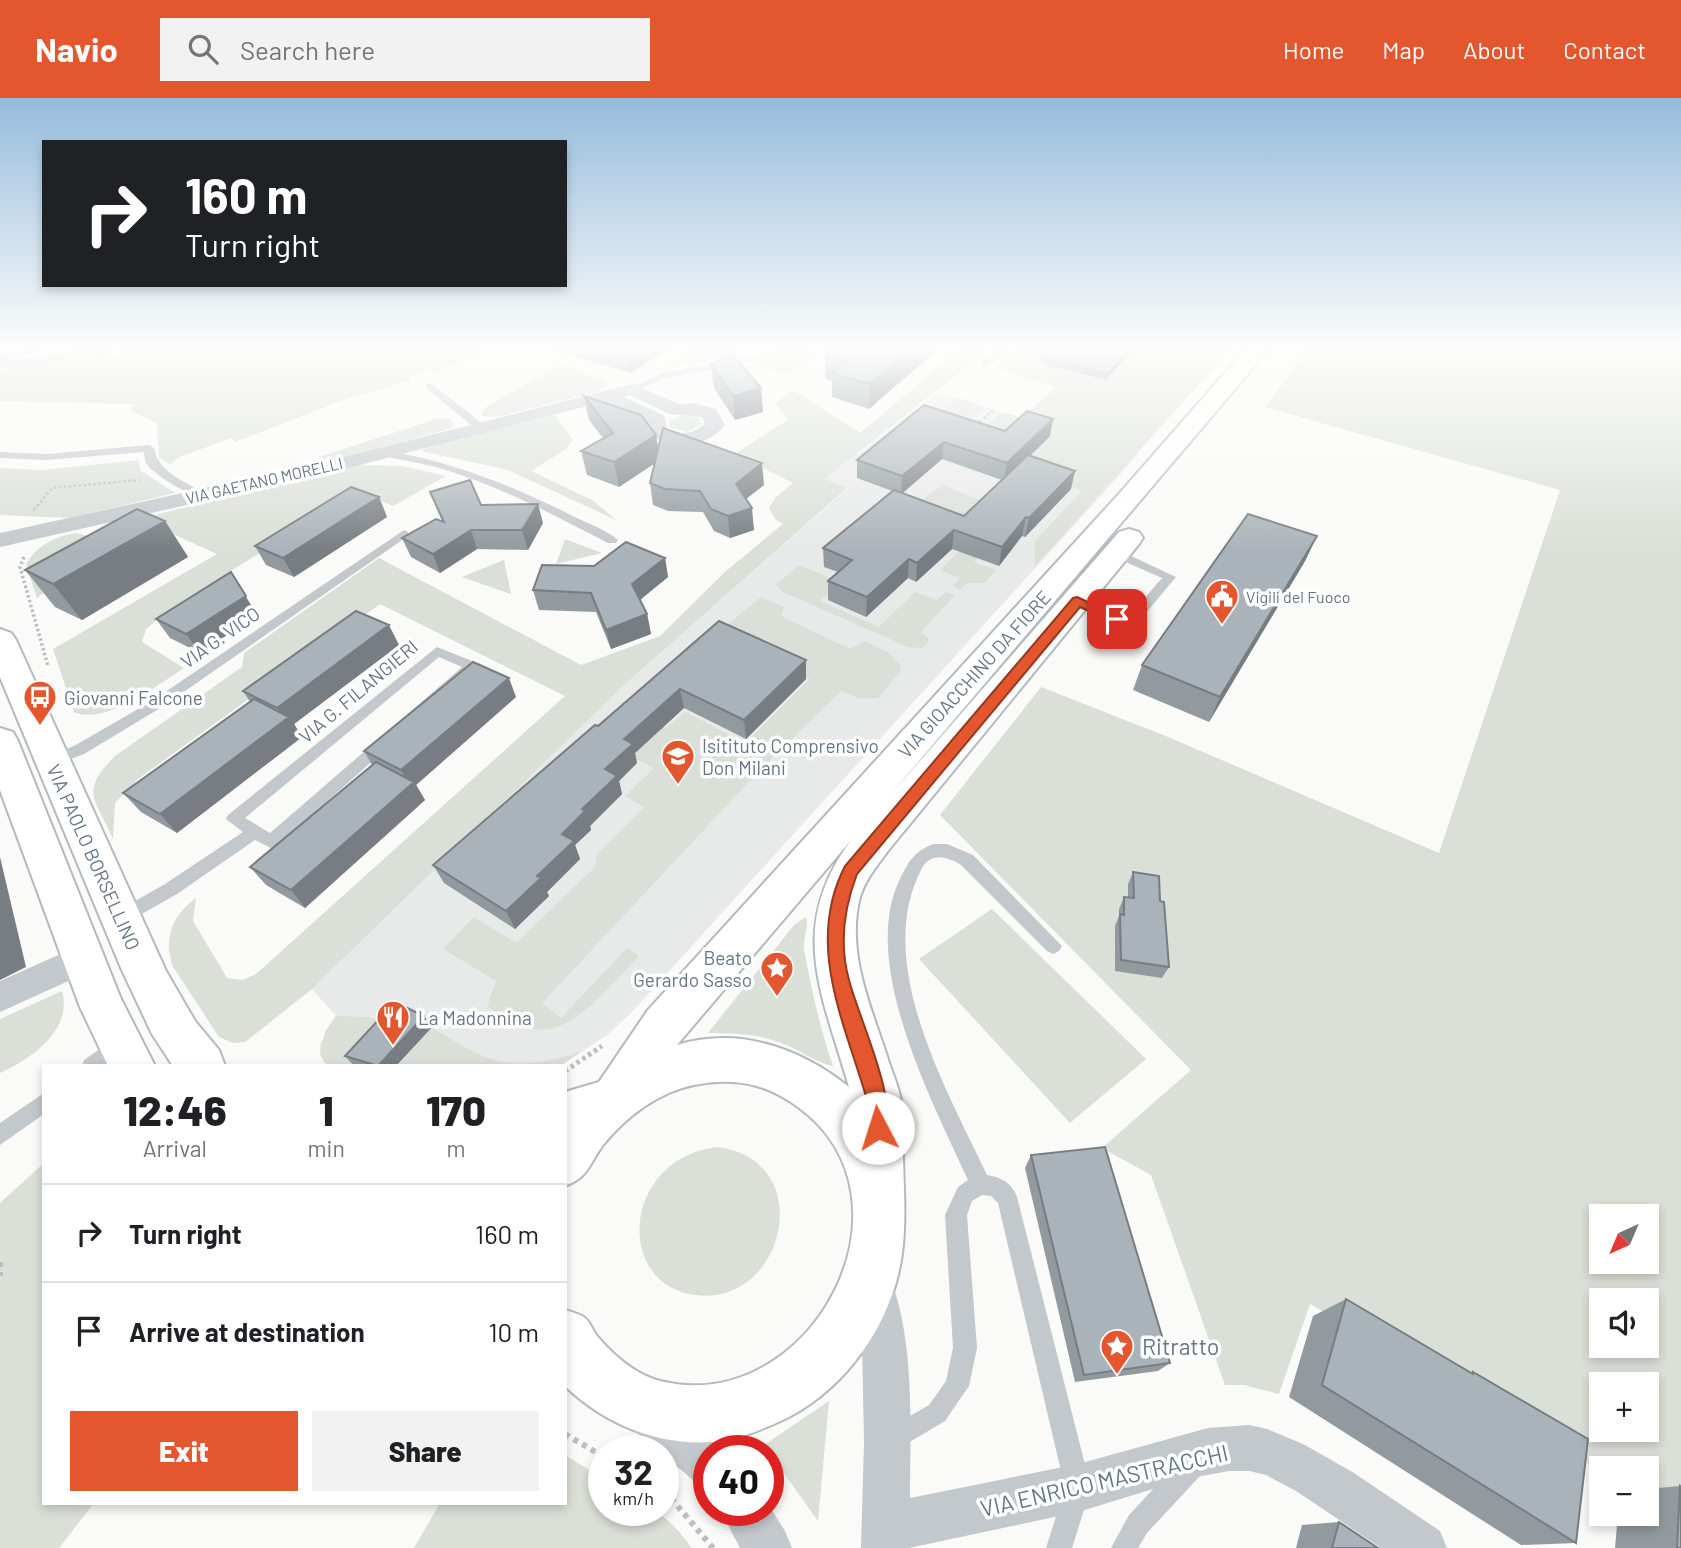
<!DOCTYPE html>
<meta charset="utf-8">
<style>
:root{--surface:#fff;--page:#f2f2f2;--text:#202124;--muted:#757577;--line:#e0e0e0;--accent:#e4572e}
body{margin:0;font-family:Barlow,sans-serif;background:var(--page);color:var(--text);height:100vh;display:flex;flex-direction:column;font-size:26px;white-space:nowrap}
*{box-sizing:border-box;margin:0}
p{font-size:23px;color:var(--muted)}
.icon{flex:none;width:38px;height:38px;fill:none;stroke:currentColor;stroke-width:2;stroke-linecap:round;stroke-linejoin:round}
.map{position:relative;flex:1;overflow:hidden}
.side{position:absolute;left:42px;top:966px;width:525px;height:441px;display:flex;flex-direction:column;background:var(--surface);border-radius:0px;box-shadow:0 4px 10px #0003}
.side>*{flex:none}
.hud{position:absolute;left:42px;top:42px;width:525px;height:147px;border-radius:0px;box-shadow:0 4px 10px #0003;background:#202124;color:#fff;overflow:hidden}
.needle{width:46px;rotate:224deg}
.fabs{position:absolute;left:1589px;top:1106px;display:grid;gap:14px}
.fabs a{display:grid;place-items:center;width:70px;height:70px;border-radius:0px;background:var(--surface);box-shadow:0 4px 10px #0003;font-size:35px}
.speed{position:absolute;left:588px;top:1337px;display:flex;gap:14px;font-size:35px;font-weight:700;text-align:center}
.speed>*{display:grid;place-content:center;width:91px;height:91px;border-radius:50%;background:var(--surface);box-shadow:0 4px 10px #0003;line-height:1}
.speed small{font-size:18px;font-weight:400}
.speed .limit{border:10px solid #d22;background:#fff;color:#111}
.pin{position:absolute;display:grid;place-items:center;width:60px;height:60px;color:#fff;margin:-30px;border-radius:14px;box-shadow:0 4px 10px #0006}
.me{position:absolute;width:77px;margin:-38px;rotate:355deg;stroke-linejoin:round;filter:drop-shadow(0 0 5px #0008)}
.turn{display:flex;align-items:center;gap:24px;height:147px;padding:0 28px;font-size:32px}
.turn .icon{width:91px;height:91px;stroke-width:2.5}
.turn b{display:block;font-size:49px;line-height:60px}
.eta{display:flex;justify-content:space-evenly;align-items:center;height:119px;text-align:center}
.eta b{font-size:42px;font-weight:800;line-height:49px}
.button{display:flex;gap:14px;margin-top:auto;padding:14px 28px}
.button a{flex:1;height:80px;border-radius:0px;background:var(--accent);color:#fff;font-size:28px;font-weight:800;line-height:80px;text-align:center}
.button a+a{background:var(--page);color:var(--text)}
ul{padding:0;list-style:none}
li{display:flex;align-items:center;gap:21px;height:98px;padding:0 28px;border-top:2px solid var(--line)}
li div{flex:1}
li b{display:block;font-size:26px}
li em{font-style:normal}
header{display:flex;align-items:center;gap:42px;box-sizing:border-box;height:98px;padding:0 35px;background:var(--accent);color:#fff}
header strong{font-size:33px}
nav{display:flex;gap:38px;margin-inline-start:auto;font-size:24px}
.search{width:490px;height:63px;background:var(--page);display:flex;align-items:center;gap:18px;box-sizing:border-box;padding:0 24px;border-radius:0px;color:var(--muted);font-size:26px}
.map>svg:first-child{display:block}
.built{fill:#e8e9e9}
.green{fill:#dadfd7;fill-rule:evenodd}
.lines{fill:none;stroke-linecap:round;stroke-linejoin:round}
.secondary-casing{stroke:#b3babf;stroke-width:4}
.path-far3{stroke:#bbbfc2;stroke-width:2.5;stroke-dasharray:2.5 2.5;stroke-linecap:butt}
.path-far2{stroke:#bbbfc2;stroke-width:3.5;stroke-dasharray:2.5 2.5;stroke-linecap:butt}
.path-far1{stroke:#bbbfc2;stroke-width:5;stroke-dasharray:3.5 3.5;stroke-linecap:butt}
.path{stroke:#bbbfc2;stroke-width:6;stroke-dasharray:5 5;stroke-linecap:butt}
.lane{fill:#c3c8cc;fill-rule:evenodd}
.street{fill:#c3c8cc;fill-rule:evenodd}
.secondary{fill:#fff;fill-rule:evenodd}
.wall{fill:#929a9f;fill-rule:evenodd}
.shaded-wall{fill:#777d82}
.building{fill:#aab3b9;stroke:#777d82;stroke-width:2}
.route{fill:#e4572e;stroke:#94391e;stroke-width:2}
.labels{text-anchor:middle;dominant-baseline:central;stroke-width:7;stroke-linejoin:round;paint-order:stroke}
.far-street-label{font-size:16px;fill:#657683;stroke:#fff}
.far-poi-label{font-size:16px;fill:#657683;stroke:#fff;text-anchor:start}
.street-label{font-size:19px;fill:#657683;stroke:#fff}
.poi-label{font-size:19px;fill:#657683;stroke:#fff;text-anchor:start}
.near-poi-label{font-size:23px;fill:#657683;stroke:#fff;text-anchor:start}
.near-street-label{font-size:23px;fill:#657683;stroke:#fff}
</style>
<header>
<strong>Navio</strong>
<div class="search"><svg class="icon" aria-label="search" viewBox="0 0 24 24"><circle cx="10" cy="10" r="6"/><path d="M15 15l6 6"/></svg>Search here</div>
<nav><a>Home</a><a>Map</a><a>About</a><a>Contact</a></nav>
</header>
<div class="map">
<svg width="1681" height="1450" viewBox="0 0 1681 1450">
<rect width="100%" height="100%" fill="#fafaf8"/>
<!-- built -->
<path class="built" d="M938,294L1138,357L631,915L607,937L560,968H332L324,964L320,956V946L336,918L312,891L622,589L847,391L824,382Z"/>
<!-- green -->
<path class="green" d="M122,251H487L432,276L430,273L409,277L411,282L338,304L235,344L231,340L180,359L170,366L159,360L157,325L129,312L135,306L0,303V275L121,258Z
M694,251H729L726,259L666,271Z
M960,251H989L825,381L847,390L622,589L312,891L245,944L233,945L219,939L172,867C164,838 172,818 196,800L193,823L227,880L243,882L256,876L565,598L380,506L138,681L115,705L113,741C95,700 79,694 115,658L242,569L244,555L379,460L581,567L660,538L726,473L783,426L775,421L769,410L776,399L793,385L735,356L789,321L775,306L793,292L860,335Z
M1015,251H1231L1035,468V443L1082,393L1034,376L973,340L1002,314L1022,320L1056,289L994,270Z
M1309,251H1681V1419L1647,1399V1370H1601V1373L1310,1206L1279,1296L1244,1287H1225L1151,1077L1102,1050L1191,972L940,717L1041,589L1168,639L1439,755L1560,392L1265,309ZM1601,1118H1647V1164H1601ZM1601,1202H1647V1248H1601ZM1601,1286H1647V1332H1601Z
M816,254L786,276L751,265Z
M562,266L607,283L608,287L598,293L497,319L482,318V314L486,309Z
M959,300L986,309L956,334L929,325Z
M555,317L573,342L566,351L531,373L594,403L616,422L508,372L421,353L437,346Z
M684,317L699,320L702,326L687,334L669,329V323Z
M448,320L455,326L450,331L331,363H321L319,359L436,321Z
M139,362L140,372L175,395L70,420L0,417V370L42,372Z
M358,367L402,368L446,378L393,408L371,399L346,401L173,509L146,531L142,544L184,570C158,587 105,628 74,614L53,551L217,456L162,431L146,419Z
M943,387L999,410L979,426L923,401Z
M76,435L91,439L56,485L37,500L26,467C35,448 56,438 76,435Z
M565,441L602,455L556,466Z
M967,446L984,453L974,464L996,472L984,485H967L960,492L953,488L960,480L940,472Z
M504,462L511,496L462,479Z
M799,467L840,484L820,503L879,529L915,494L937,502L946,494L955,497L921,534L930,542L922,550L908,549L783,494L776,487Z
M761,499L784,509L781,518L850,551L865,543L889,555L901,568L900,574L878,600L860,601L841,593L759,673L542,905L561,920L627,850L639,858C615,882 573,937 537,931C520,929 503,917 487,909L496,883L443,851L474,819L516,845L595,769L597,756L644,709L625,698L654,670L614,650L646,621L666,630L685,614L746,645L810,581L725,541L726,528Z
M992,811L1146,961L1070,1025L919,861Z
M806,819C809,830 803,839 804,851C811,890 820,930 833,968C816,965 802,953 786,947C760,936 736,935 708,935L794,827Z
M62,893C73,931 32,961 0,975V921Z
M336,918L369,919L381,924L356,968H332L324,964L320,956L325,934Z
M432,929C490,967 514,976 582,953L560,968H397Z
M717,1049C819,1061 786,1209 695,1197C613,1186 623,1060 717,1049Z
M44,1065V1405H94L59,1450H0V1105Z
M829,1303L818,1423L764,1347Z
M565,1357L604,1381V1412C656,1412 658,1406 692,1450H414L440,1405H565Z"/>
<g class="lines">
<defs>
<path id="secondary" d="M1246,251H1269L886,702L1119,434L1129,431L1139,434L1143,440L1139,446L887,754C877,768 865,782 860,799C846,853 870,907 887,958C891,973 899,988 901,1003C904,1022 902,1042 903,1061C904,1093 906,1125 902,1156C892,1229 841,1298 774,1326C755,1334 735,1342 714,1344C658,1348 606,1327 565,1288V1212C571,1214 580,1216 585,1220C590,1224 593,1233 597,1238C613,1257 636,1277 660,1283C811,1320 926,1102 798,1009C765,985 735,979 694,987C658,994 626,1019 603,1047C588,1067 590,1078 565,1088V994L599,984L648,912L1118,397ZM852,741C786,829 822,895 849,989C800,950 739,928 677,947Z
M0,531L11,535L16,542L166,873L195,923L219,952L225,968H173L152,936L121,870L0,579Z
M0,630L13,634L18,643L121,901L155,968H108L80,909L0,692Z"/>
</defs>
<!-- secondary casing -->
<use href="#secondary" class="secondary-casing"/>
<!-- path-far3 -->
<path class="path-far3" d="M976,327L994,311
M34,412L52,390L140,382"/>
<!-- path-far2 -->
<path class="path-far2" d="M24,459L20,469L48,568"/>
<!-- path-far1 -->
<path class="path-far1" d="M565,973L602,948"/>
<!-- path -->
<path class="path" d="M0,1164V1178
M565,1336L604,1359
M663,1395L670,1399L713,1450"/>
<!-- lane -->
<path class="lane" d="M792,251H811L666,280L632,294L627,291L663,275Z
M996,251H1006L987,269H981V265Z
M426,286H432L484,327V331H476L426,290Z
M149,347L154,350C158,374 184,383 204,395V399C193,401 152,376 146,365C145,363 144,355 144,354L47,362L0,360V354L47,356Z
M383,352C452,363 513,388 575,419C589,426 607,432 618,442L616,445H608C554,417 501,389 443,371C422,365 401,362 379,357L378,355Z
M404,432L408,434V438L162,609L84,656L52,668L47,667L45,663L47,659L74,648L152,603Z
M1116,451L1176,479L1135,528L1130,529L1071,503L1073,500H1081L1128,519L1162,480L1112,458L1110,455Z
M437,549L477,565L479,568L277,748L271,750L255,742L177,796L126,825L120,827L114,825L111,820L114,815L165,786L243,734L226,721L228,717ZM439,559L462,569L270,735L245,720Z
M934,746H947L973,757L1062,848L1059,853L1053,856L1047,853L961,767C946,758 930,754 921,772C873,865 947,992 987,1077C1001,1079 1012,1085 1017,1099L1091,1390L1072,1450H1046L1065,1390L998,1105L991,1098L982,1097L972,1103L967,1117L977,1250L969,1288L945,1323L893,1354L884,1351L881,1342L884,1333L929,1307L946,1283L953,1250L945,1117L958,1089L968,1082C932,1003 860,867 899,783C908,764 914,753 934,746Z
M120,937L127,940L129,946C120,967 101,968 82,968L84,962Z
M44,995V1016L0,1047V1025Z
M1191,1357L1200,1360L1203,1369L1200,1378L1147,1435L1138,1450H1111L1129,1417L1182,1360Z"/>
<!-- street -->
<path class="street" d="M90,251H108L104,259L98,260L10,273L0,269V255L14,262Z
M632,286L679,306L693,305L716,311L725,327C708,349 666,356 647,332V324L603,304L329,375L0,449V435L328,363ZM630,297L669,316L702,319L705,326C693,336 680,338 667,330L664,317L623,299Z
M83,846L95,851L100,861L95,871L0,914V883Z
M872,1165L887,1171C916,1241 910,1326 910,1400L1078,1366L1208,1330L1249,1327L1267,1331L1305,1347L1354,1375L1440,1433L1447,1450H1381L1296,1393L1266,1377L1249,1373H1229L1186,1381L1078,1414L909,1450H861L864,1345L862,1244L851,1186L857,1171Z
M651,1294L667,1301L725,1350L727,1353H709V1389L693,1382L663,1357V1353H658L635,1333L628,1317L635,1301Z
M768,1406L785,1433L792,1450H740L720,1412H768Z"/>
<!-- secondary -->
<use href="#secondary" class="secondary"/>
</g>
<!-- wall -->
<path class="wall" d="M549,251H669L630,275Z
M938,251L869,311L832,299V283L825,281V257Z
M1134,251L1106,282L1041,266L1042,260Z
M711,267L761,290L763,314L735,322L714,290Z
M584,298L656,337L658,351L764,387L746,401L754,432L730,440L714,433L703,414L668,413L653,407L650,385L654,365L619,389L587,377L581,353L603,340L589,322Z
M924,307L1005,333L1050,338L1030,358L1071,391L1025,439L1022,438L999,468L952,451L916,484L908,480L866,519L828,502V483L838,474L824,469L823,450L892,393L857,380V362ZM942,361L1002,382L964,418L903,395Z
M430,394L481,407L543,425L528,452L477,451L440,475L411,459L402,440L442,423Z
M379,399L387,419L294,479L266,467L255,448Z
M165,423L188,459L82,522L55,509L25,472Z
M1317,438L1305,463L1209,624L1133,592L1142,567Z
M665,460L668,479L640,502L647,516L651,536L611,551L596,514L539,512L533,492L594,468Z
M257,517L200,555L170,540L156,521Z
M719,523L806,562V581L746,641L684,610L635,655L637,665L619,683L622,696L590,728L591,732L575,747L580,761L547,794L549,798L515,831L444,785L433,767L598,628Z
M399,547L294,626L302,639L177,735L141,714L123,695L250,604L243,593Z
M516,599L416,687L425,702L305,810L266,787L250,769L372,667L364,653Z
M1133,774L1160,803L1169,869L1162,880L1115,873V828L1119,818V811L1124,799L1128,800V786Z
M432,929L396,968H354L345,958Z
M1031,1057L1170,1265L1158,1273L1075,1284L1025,1070Z
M1346,1201L1470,1275L1473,1274L1576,1445L1521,1447L1289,1299L1313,1218Z
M1680,1388L1681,1450H1615L1618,1416H1647V1391Z
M1339,1424L1378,1450H1296L1302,1427Z"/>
<!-- shaded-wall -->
<path class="shaded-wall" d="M24,251H44L28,256Z
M638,251H669L630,275L627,257Z
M911,251H938L869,311L870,286Z
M1130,251H1134L1106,282L1108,276Z
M761,290L763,314L735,322L733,298Z
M1053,321L1050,338L1004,383L1007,365Z
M656,337L660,362L619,389L614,364Z
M944,344L942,361L901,396L902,378Z
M762,365L764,387L738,407L736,386Z
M1075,373L1071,391L1025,439L1029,420Z
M379,399L387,419L294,479L283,460Z
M538,406L543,425L528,452L522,432Z
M752,410L754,432L730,440L728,418Z
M1026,419L1022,438L999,468L1002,449Z
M165,423L188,459L82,522L53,486Z
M471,432L477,451L440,475L433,456Z
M954,432L952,451L916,484L917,465Z
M1317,438L1305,463L1209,624L1220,599Z
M665,460L668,479L636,505L632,486Z
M909,461L908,480L866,519L867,499Z
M231,474L257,517L200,555L186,536Z
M647,516L651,536L611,551L606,532Z
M389,527L399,547L294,626L302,639L177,735L160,716L285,622L277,610Z
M806,562V581L746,641L744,622Z
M509,580L516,599L416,687L425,702L305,810L291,792L410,687L401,672Z
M680,591L684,610L635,655L637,665L619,683L622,696L590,728L591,732L575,747L580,761L547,794L549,798L515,831L506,813L537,778L562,736L624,641Z
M0,759L26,869L0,882Z
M424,918L432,929L396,968H378Z"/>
<!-- building -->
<path class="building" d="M605,251H638L627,257Z
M833,251H911L870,286L832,275L847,263L825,257Z
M1051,251H1130L1108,276L1042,260Z
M731,254L761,290L733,298L711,267Z
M584,298L641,317L656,337L614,364L581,353L613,335Z
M924,307L1005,333L1027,313L1053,321L1007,365L944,344L902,378L857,362Z
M663,330L762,365L736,386L752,410L728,418L711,411L700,393L665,391L650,385Z
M1028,357L1075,373L1029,420L1026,419L1002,449L954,432L917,465L909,461L867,499L828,483L852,462L823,450L894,392L964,418Z
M470,382L481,407L538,406L522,432H471L433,456L402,440L436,421L444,424L430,394Z
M351,389L379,399L283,460L255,448Z
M137,411L165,423L53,486L25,472Z
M1248,416L1317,438L1220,599L1142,567Z
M626,444L665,460L632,486L647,516L606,532L591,495L533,492L542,467L594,468Z
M231,474L246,498L186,536L156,521Z
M356,513L389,527L277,610L243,593Z
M719,523L806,562L744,622L680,591L624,641L633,646L605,671L617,678L582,711L585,713L562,736L574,743L537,778L541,780L506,813L433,767L595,627L598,628Z
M473,564L509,580L401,672L364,653Z
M254,601L289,619L160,716L123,695Z
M376,664L414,684L291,792L250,769Z
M1133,774L1159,778L1160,803L1164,804L1169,869L1121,862L1120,816L1124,817V799L1134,800Z
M395,904L424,918L378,968L345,958Z
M1105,1049L1170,1265L1084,1277L1031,1057Z
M1346,1201L1473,1276V1274L1588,1341L1576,1445L1322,1287Z
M1680,1388L1681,1389V1450H1677Z
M1339,1424L1378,1450H1332Z"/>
<!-- sky -->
<linearGradient id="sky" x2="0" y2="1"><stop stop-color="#96bcdc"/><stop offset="0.55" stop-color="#fdfdfc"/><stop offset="1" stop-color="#fdfdfc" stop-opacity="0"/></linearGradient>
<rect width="1681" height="454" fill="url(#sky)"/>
<!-- route -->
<path class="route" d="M1077,499L1124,521L1122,524H1113L1080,509L857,776C844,810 839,846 849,882C858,918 899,1004 885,1037L878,1040L870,1037C865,1023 869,1009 865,995C842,919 806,844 845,768L1073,500Z"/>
<!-- icons -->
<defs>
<symbol id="civic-pin" viewBox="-11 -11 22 30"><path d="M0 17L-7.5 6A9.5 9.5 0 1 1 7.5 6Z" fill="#e4572e" stroke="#fff"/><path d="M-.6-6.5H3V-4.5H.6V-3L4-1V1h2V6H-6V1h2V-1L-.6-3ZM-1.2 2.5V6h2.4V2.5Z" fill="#fff"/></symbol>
<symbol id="bus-pin" viewBox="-11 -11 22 30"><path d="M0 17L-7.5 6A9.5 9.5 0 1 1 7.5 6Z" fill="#e4572e" stroke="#fff"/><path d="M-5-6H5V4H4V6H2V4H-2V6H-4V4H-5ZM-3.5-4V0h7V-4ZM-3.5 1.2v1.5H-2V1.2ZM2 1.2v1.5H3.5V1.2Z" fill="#fff"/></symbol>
<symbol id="school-pin" viewBox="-11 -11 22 30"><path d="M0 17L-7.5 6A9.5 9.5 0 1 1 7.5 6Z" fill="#e4572e" stroke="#fff"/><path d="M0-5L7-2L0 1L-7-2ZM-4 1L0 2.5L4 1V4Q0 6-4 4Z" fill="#fff"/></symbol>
<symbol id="sight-pin" viewBox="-11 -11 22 30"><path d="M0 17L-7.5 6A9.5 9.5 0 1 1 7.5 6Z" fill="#e4572e" stroke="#fff"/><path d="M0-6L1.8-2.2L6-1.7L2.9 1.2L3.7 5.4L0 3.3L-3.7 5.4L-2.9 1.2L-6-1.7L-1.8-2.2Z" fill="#fff"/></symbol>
<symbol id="restaurant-pin" viewBox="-11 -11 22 30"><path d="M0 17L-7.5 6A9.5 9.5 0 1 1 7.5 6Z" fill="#e4572e" stroke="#fff"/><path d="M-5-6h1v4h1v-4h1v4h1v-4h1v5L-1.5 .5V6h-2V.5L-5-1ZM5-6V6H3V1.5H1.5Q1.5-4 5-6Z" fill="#fff"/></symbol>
</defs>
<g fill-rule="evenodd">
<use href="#civic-pin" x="1203" y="479" width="38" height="52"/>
<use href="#bus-pin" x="21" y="580" width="38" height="52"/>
<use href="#school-pin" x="659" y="639" width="38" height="52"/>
<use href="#sight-pin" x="758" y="851" width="38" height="52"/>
<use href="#restaurant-pin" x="374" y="900" width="38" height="52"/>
<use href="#sight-pin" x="1098" y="1229" width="38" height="52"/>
</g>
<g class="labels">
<!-- far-street labels -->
<g class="far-street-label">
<text transform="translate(264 382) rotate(-13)">VIA GAETANO MORELLI</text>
</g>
<!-- far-poi labels -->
<g class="far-poi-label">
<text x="1246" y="498">Vigili del Fuoco</text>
</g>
<!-- street labels -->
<g class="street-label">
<text transform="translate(220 539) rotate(-35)">VIA G. VICO</text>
<text transform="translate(974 576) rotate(-48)">VIA GIOACCHINO DA FIORE</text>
<text transform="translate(358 593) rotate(-40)">VIA G. FILANGIERI</text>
<text transform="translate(94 759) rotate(66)">VIA PAOLO BORSELLINO</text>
</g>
<!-- poi labels -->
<g class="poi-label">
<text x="64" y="599">Giovanni Falcone</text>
<text x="702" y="647">Isitituto Comprensivo<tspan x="702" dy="22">Don Milani</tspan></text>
<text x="752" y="859" text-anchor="end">Beato<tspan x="752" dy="22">Gerardo Sasso</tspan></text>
<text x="418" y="919">La Madonnina</text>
</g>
<!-- near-poi labels -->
<g class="near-poi-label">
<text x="1142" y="1248">Ritratto</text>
</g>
<!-- near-street labels -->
<g class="near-street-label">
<text transform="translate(1104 1382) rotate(-13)">VIA ENRICO MASTRACCHI</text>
</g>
</g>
</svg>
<div class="fabs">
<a><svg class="needle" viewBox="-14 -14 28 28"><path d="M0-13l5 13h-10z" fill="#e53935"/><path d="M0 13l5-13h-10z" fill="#757577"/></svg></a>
<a><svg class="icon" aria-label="sound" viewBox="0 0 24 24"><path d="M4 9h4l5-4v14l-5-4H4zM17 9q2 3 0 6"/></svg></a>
<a>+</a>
<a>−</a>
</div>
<div class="speed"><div>32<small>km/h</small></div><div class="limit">40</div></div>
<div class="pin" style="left:1117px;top:521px;background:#d93025"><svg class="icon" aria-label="arrive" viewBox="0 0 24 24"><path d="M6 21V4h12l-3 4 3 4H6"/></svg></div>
<svg class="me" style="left:878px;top:1030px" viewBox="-20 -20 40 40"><circle r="19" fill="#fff"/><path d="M0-13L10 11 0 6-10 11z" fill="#e4572e"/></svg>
<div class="hud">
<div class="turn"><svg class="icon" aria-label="right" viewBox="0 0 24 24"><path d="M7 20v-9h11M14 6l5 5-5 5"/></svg><div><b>160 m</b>Turn right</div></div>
</div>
<section class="side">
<div class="eta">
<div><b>12:46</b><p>Arrival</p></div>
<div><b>1</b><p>min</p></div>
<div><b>170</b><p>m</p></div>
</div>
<ul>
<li><svg class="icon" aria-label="right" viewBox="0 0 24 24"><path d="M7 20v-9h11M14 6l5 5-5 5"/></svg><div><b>Turn right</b></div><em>160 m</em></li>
<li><svg class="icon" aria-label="arrive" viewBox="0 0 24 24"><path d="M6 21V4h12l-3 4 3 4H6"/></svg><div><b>Arrive at destination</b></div><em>10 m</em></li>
</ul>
<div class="button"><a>Exit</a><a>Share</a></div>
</section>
</div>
